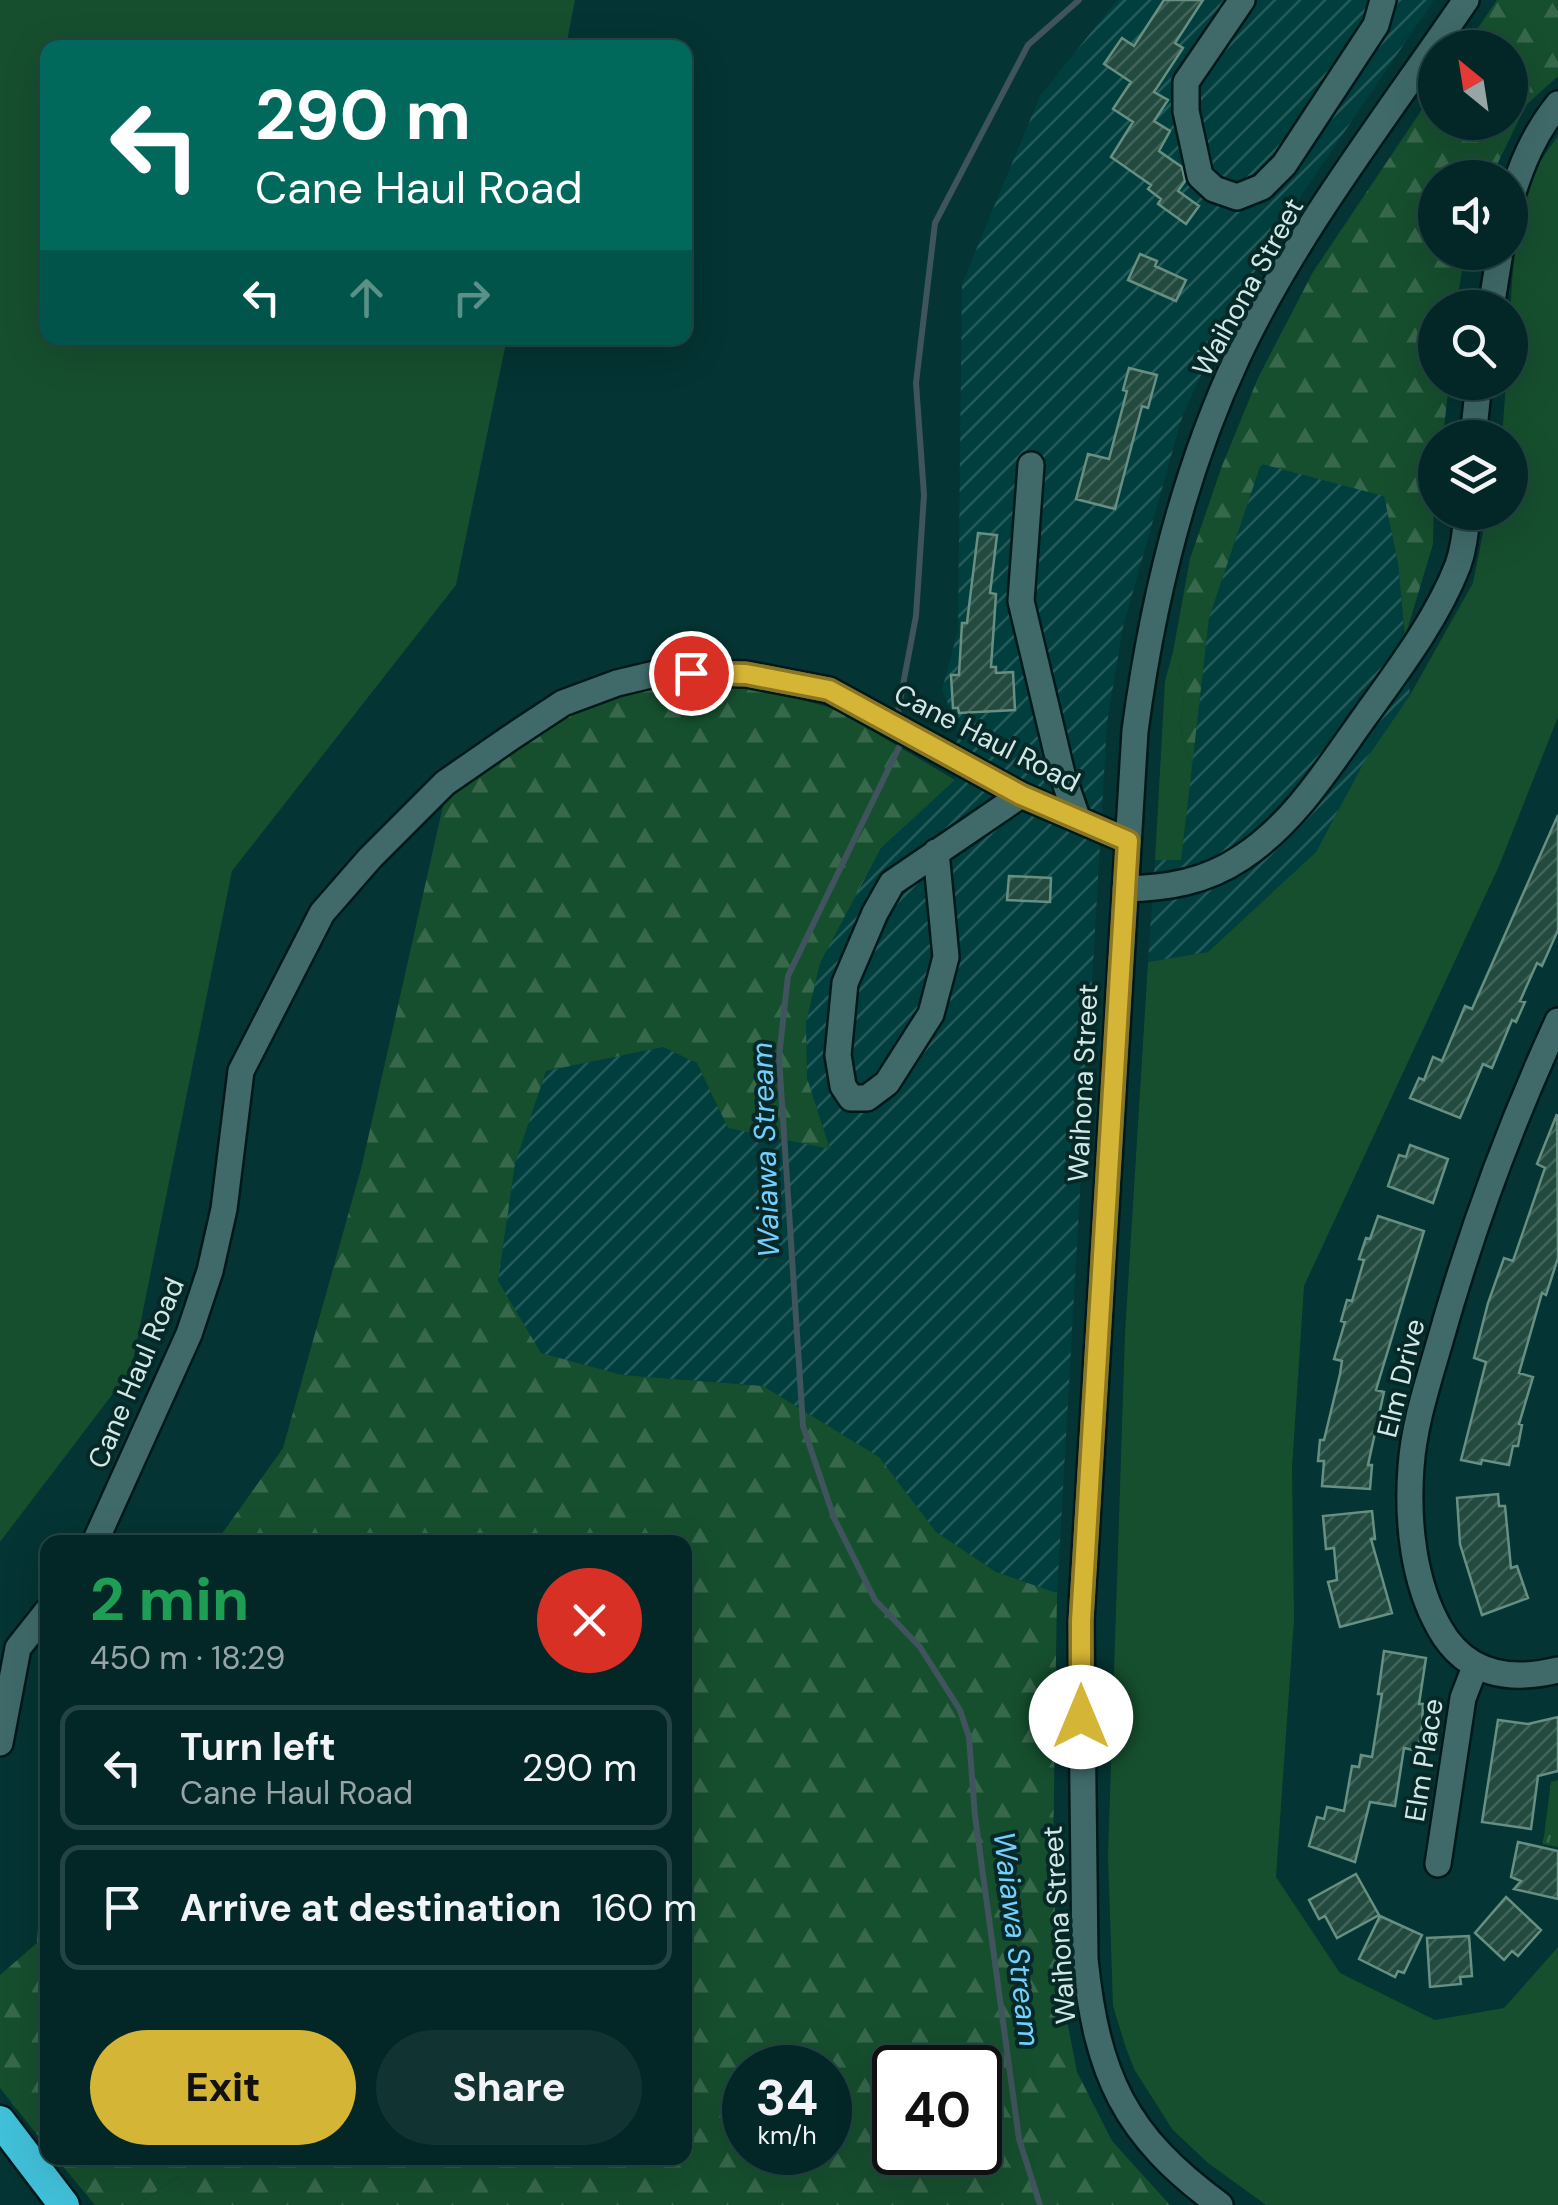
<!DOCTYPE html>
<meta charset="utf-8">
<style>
:root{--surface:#032726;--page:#113332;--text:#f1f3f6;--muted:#97a5a7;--line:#244443;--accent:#d5b535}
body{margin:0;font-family:"DM Sans",sans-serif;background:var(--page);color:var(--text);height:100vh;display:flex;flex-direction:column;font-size:38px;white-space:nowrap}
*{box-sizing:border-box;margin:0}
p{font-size:32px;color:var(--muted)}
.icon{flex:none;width:55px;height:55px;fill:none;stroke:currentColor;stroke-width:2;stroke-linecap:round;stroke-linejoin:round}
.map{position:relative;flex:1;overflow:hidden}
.sheet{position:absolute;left:40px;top:1535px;width:652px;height:630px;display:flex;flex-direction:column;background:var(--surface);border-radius:20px;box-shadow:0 10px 40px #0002,0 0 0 2px var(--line)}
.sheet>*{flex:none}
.guide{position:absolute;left:40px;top:40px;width:652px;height:305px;border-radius:20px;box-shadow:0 10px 40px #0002,0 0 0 2px var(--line);background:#00695c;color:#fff;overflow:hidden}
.needle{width:65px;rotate:330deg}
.buttons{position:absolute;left:1418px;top:30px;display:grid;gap:20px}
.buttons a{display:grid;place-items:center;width:110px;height:110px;border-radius:50%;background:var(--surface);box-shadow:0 10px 40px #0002,0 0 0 2px var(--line);font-size:50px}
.speed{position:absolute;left:722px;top:2045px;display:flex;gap:20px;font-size:50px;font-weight:700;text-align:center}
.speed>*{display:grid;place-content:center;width:130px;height:130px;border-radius:50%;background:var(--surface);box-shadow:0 10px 40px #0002,0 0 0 2px var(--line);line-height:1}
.speed small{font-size:25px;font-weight:400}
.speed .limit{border:5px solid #111;border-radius:15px;background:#fff;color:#111}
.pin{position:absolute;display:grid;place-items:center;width:85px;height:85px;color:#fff;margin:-42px;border:5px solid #fff;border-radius:50%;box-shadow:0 2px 10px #0007}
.me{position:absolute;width:110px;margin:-55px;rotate:0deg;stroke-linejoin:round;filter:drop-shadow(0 0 8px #0008)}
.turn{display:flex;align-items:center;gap:35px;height:210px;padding:0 50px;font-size:45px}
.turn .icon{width:130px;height:130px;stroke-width:2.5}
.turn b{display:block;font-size:70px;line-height:85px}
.lanes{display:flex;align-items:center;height:95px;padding:0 50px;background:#0003;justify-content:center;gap:50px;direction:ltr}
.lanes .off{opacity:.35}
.round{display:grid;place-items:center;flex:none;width:105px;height:105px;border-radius:52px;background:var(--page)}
.head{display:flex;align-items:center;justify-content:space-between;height:170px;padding:0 50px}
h1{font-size:60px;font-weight:800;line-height:75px;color:#1e9e55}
.primary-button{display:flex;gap:20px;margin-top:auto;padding:20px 50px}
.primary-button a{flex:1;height:115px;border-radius:60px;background:var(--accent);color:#111;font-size:40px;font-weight:800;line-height:115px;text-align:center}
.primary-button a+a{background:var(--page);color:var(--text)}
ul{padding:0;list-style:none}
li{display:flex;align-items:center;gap:30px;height:125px;margin:0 20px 15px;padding:0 30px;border:5px solid var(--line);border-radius:20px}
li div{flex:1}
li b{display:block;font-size:38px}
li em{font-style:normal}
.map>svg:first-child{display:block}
.industrial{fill:url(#industrial-furrows)}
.grass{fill:#164f2e}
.forest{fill:url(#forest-firs);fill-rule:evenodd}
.park{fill:url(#park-tufts)}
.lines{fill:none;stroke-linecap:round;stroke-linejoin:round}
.stream{stroke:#3f545c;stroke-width:6}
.building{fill:url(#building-hatch);stroke:#678f82;stroke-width:2.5}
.minor-casing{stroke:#031919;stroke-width:30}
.highway-casing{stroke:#031919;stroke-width:35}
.minor{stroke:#3f6a69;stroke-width:25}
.highway{stroke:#41c0d9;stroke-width:30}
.route-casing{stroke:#8a7622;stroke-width:25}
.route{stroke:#d5b535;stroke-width:18}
.labels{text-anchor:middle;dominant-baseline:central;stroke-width:8;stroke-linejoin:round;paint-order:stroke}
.street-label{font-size:28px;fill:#d2e8e7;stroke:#062928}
.water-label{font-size:30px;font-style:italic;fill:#74cffe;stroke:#062928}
</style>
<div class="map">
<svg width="1558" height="2205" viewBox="0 0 1558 2205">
<defs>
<pattern id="industrial-furrows" width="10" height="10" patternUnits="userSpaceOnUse" patternTransform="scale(2.5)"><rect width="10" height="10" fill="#003f3e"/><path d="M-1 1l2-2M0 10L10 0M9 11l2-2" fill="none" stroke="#245b5a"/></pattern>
<pattern id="forest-firs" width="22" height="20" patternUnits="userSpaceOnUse" patternTransform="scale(2.5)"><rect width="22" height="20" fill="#164f2e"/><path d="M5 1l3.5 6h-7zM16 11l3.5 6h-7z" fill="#37684c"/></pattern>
<pattern id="park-tufts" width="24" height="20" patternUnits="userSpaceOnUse" patternTransform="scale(2.5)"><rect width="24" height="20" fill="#164f2e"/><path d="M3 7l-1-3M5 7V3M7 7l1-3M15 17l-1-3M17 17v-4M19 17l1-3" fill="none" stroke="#37684c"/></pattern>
<pattern id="building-hatch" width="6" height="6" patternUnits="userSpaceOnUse" patternTransform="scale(2.5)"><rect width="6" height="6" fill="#234a3f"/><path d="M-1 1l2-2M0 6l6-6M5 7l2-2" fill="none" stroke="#42645b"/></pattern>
</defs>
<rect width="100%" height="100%" fill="#043433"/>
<!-- industrial -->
<path class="industrial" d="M1117,0H1434L1277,231L1226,324L1183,414L1123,627L1107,722L1057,1593L996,1572L936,1532L879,1457L763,1386L622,1375L541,1353L498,1282L515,1164L546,1071L663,1047L697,1063L728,1128L830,1148L807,1078L806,1023L820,962L881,848L955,780L957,724L942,690L958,630L962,284L1040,96Z
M1261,464L1384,495L1398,563L1410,695L1363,764L1316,852L1208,952L1148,962L1155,860L1181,859L1209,618Z"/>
<!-- grass -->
<path class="grass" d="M0,0H575L566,47L48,48V338H507L456,585L232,871L131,1370L0,1542Z
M1558,136V717L1499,866L1304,1286L1292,1468L1294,1620L1276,1877L1340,1973L1435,2020L1504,2008L1558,1947V2205H1266L1208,2163L1172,2129L1134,2069L1125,2045L1113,2006L1108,1856L1125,1334L1148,962L1208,952L1316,852L1363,764L1410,695L1473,583L1487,513L1510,512V438L1502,437L1506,383L1510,382C1510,315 1508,233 1537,168C1542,157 1551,146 1558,136Z
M1173,652L1185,684L1180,727L1192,767L1181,860H1155L1165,681Z
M177,2177L202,2205H136Z"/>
<!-- forest -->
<path class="forest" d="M1497,0H1558V76L1526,105L1491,177L1435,178V252L1465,253L1456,307L1435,308V382L1449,383L1443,437L1435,438L1433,544L1405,637L1398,563L1384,496L1261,464L1209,618L1192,767L1180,727L1185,684L1173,652L1190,559L1222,466L1258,378L1313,272L1435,90V122H1510V48L1465,47Z
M694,682L774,692L835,709L955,780L881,848L820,963L806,1023L807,1078L830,1149L728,1128L697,1063L663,1047L546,1071L515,1164L498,1281L541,1353L622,1375L763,1386L879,1457L936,1532L996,1572L1057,1593L1053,1854L1057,1969L1077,2072L1112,2141L1170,2205H202L177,2177L136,2205H95L56,2158H685V1542H216L283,1448L362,1165L445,797L571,710L633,687ZM745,2068H830V2152H745ZM895,2068H980V2152H895Z
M47,1782V2147L0,2088V1975L37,1943Z"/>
<!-- park -->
<path class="park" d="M1558,1780V1847L1543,1844L1551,1782Z"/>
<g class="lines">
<!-- stream -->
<path class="stream" d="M901,719L898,711L916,616L924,495L916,383L935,223L1028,45L1079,0
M903,739L788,976L779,1057L803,1426L834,1518L875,1600L920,1647L960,1710L969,1737L975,1816L1019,2139L1040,2205"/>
</g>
<!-- building -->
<path class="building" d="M1164,0H1203L1175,43L1183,48L1154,92L1168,100L1154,121L1170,131L1159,151L1182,167L1185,181L1178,191L1199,206L1186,224L1158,204L1161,199L1148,189L1151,185L1111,157L1133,122L1113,109L1131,82L1104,64L1122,38L1134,46Z
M1140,254L1157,261L1155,266L1186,280L1176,301L1128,280Z
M1129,368L1157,375L1148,408L1142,406L1115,509L1076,499L1088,454L1109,459L1127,391L1123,390Z
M978,533L997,535L990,593L996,594L991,667H996V673L1013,672L1015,710L959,713L958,708H953L951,675H959L962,623H967Z
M1558,815V930L1542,966L1537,963L1520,1001L1525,1002L1516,1022L1512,1020L1492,1068L1483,1064L1460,1118L1410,1098L1419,1078L1424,1080L1433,1057L1442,1061L1465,1006L1472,1009Z
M1009,876L1051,878L1050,902L1007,900Z
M1557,1114L1558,1258L1546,1295L1542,1293L1519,1373L1533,1377L1519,1424L1522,1425L1518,1446H1513L1509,1465L1482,1460L1481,1464L1461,1460L1486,1362L1474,1358L1488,1303L1504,1258L1513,1261L1545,1168L1537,1164Z
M1410,1145L1448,1159L1433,1203L1388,1186L1399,1155L1406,1157Z
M1378,1216L1424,1231L1376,1390L1384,1392L1368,1465H1372L1370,1489L1322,1486L1324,1461H1318L1320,1440H1324L1340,1374L1342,1361L1334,1359L1345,1322L1341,1321L1347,1300L1352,1301L1364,1260L1359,1259L1366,1238L1370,1239Z
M1498,1494L1499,1506H1505L1511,1568L1517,1566L1528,1598L1482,1615L1460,1544L1457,1498Z
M1372,1511L1375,1539H1371L1392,1613L1340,1627L1328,1582L1337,1580L1334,1548L1326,1549L1323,1516Z
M1384,1651L1426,1658L1419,1704H1423L1422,1726L1418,1751L1404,1748L1395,1806L1370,1802L1355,1862L1309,1846L1317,1817L1324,1819L1327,1807L1344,1811L1352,1766L1359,1767L1361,1755L1372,1757L1382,1694H1378Z
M1558,1717V1771L1538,1776L1531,1829L1482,1822L1498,1720L1528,1724Z
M1518,1842L1558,1851V1899L1514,1889L1521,1881L1511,1877Z
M1356,1874L1379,1915L1337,1938L1325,1916L1319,1919L1309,1900Z
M1506,1897L1541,1930L1518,1956L1512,1951L1504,1960L1475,1933Z
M1380,1916L1422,1935L1404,1973L1398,1971L1395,1977L1359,1959Z
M1469,1936L1472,1976L1460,1977L1461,1984L1430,1987L1427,1938Z"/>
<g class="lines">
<defs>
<path id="minor" d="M1242,0L1186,82V111L1200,176L1214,189L1237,197L1262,187L1284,165L1376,25L1383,0
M1510,202C1521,165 1534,134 1558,104
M1491,308L1500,252
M1473,438L1479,382
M1031,465L1021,601L1062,774L1077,817
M936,852L946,957L931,1014L887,1083L867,1098H851L843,1086L838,1055L845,983L875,913L892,883L1021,795
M1125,889C1167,888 1205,882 1241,858C1295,823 1329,766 1366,715C1399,669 1437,619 1458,565C1464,548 1466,530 1467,512
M1558,1021C1510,1125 1471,1231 1440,1341C1428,1383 1414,1424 1411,1467C1407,1521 1413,1582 1440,1629C1466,1675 1510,1682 1558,1670
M95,1542L189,1334L210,1271L224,1209L241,1071L322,913L370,858L445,783L510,738L563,703L617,683L663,672L746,674L829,690L1021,795L1128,841
M0,1743L18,1648L48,1610
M1438,1864L1463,1698L1475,1667
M1220,2205C1124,2135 1097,2075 1085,1959L1081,1621L1135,731C1152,603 1182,476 1237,358C1294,235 1389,113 1466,0"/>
<path id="highway" d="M0,2121L64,2205"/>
</defs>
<!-- minor casing -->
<use href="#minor" class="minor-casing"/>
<!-- highway casing -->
<use href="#highway" class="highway-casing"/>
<!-- minor -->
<use href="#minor" class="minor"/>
<!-- highway -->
<use href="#highway" class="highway"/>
</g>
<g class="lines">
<defs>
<path id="route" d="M691,673L746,674L829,690L1021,795L1128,841L1081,1621V1717"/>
</defs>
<!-- route casing -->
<use href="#route" class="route-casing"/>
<!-- route -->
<use href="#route" class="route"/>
</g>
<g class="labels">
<!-- street labels -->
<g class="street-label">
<text transform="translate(1248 287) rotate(-61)">Waihona Street</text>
<text transform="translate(987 738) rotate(27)">Cane Haul Road</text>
<text transform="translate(1083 1083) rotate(-87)">Waihona Street</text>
<text transform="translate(136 1373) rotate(-67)">Cane Haul Road</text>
<text transform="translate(1401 1378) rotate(-76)">Elm Drive</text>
<text transform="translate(1424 1760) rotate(-81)">Elm Place</text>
<text transform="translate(1059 1925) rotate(-94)">Waihona Street</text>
</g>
<!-- water labels -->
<g class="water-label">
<text transform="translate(765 1150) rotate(-92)">Waiawa Stream</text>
<text transform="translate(1017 1939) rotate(83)">Waiawa Stream</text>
</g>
</g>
</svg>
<div class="buttons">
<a><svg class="needle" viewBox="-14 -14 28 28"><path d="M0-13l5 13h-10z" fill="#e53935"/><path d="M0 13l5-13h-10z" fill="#97a5a7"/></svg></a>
<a><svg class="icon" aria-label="sound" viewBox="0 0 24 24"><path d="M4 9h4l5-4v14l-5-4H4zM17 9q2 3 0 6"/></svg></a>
<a><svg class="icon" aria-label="search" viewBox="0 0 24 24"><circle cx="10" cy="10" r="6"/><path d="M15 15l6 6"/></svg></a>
<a><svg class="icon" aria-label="layers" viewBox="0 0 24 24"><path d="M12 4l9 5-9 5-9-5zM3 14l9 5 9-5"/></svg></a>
</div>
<div class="speed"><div>34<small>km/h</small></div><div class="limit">40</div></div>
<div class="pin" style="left:691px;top:673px;background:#d93025"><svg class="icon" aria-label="arrive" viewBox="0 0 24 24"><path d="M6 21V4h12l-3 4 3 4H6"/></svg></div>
<svg class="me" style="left:1081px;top:1717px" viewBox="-20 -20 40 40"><circle r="19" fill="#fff"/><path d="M0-13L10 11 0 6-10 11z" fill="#d5b535"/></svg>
<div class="guide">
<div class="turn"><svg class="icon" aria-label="left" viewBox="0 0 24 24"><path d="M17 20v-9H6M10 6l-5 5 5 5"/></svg><div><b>290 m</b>Cane Haul Road</div></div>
<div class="lanes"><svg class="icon" aria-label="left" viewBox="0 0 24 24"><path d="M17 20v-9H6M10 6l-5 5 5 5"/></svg><svg class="icon off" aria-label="ahead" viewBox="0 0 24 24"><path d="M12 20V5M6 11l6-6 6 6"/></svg><svg class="icon off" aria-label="right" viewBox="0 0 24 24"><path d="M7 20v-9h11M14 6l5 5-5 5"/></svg></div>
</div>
<section class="sheet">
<div class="head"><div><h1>2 min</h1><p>450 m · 18:29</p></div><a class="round" style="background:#d93025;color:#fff"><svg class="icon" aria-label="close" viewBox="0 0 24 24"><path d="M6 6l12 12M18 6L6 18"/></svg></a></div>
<ul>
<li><svg class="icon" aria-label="left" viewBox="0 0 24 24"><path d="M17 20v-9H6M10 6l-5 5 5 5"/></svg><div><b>Turn left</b><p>Cane Haul Road</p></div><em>290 m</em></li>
<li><svg class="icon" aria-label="arrive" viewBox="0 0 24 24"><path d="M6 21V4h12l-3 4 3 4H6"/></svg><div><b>Arrive at destination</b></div><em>160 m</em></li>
</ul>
<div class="primary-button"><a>Exit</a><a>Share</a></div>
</section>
</div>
